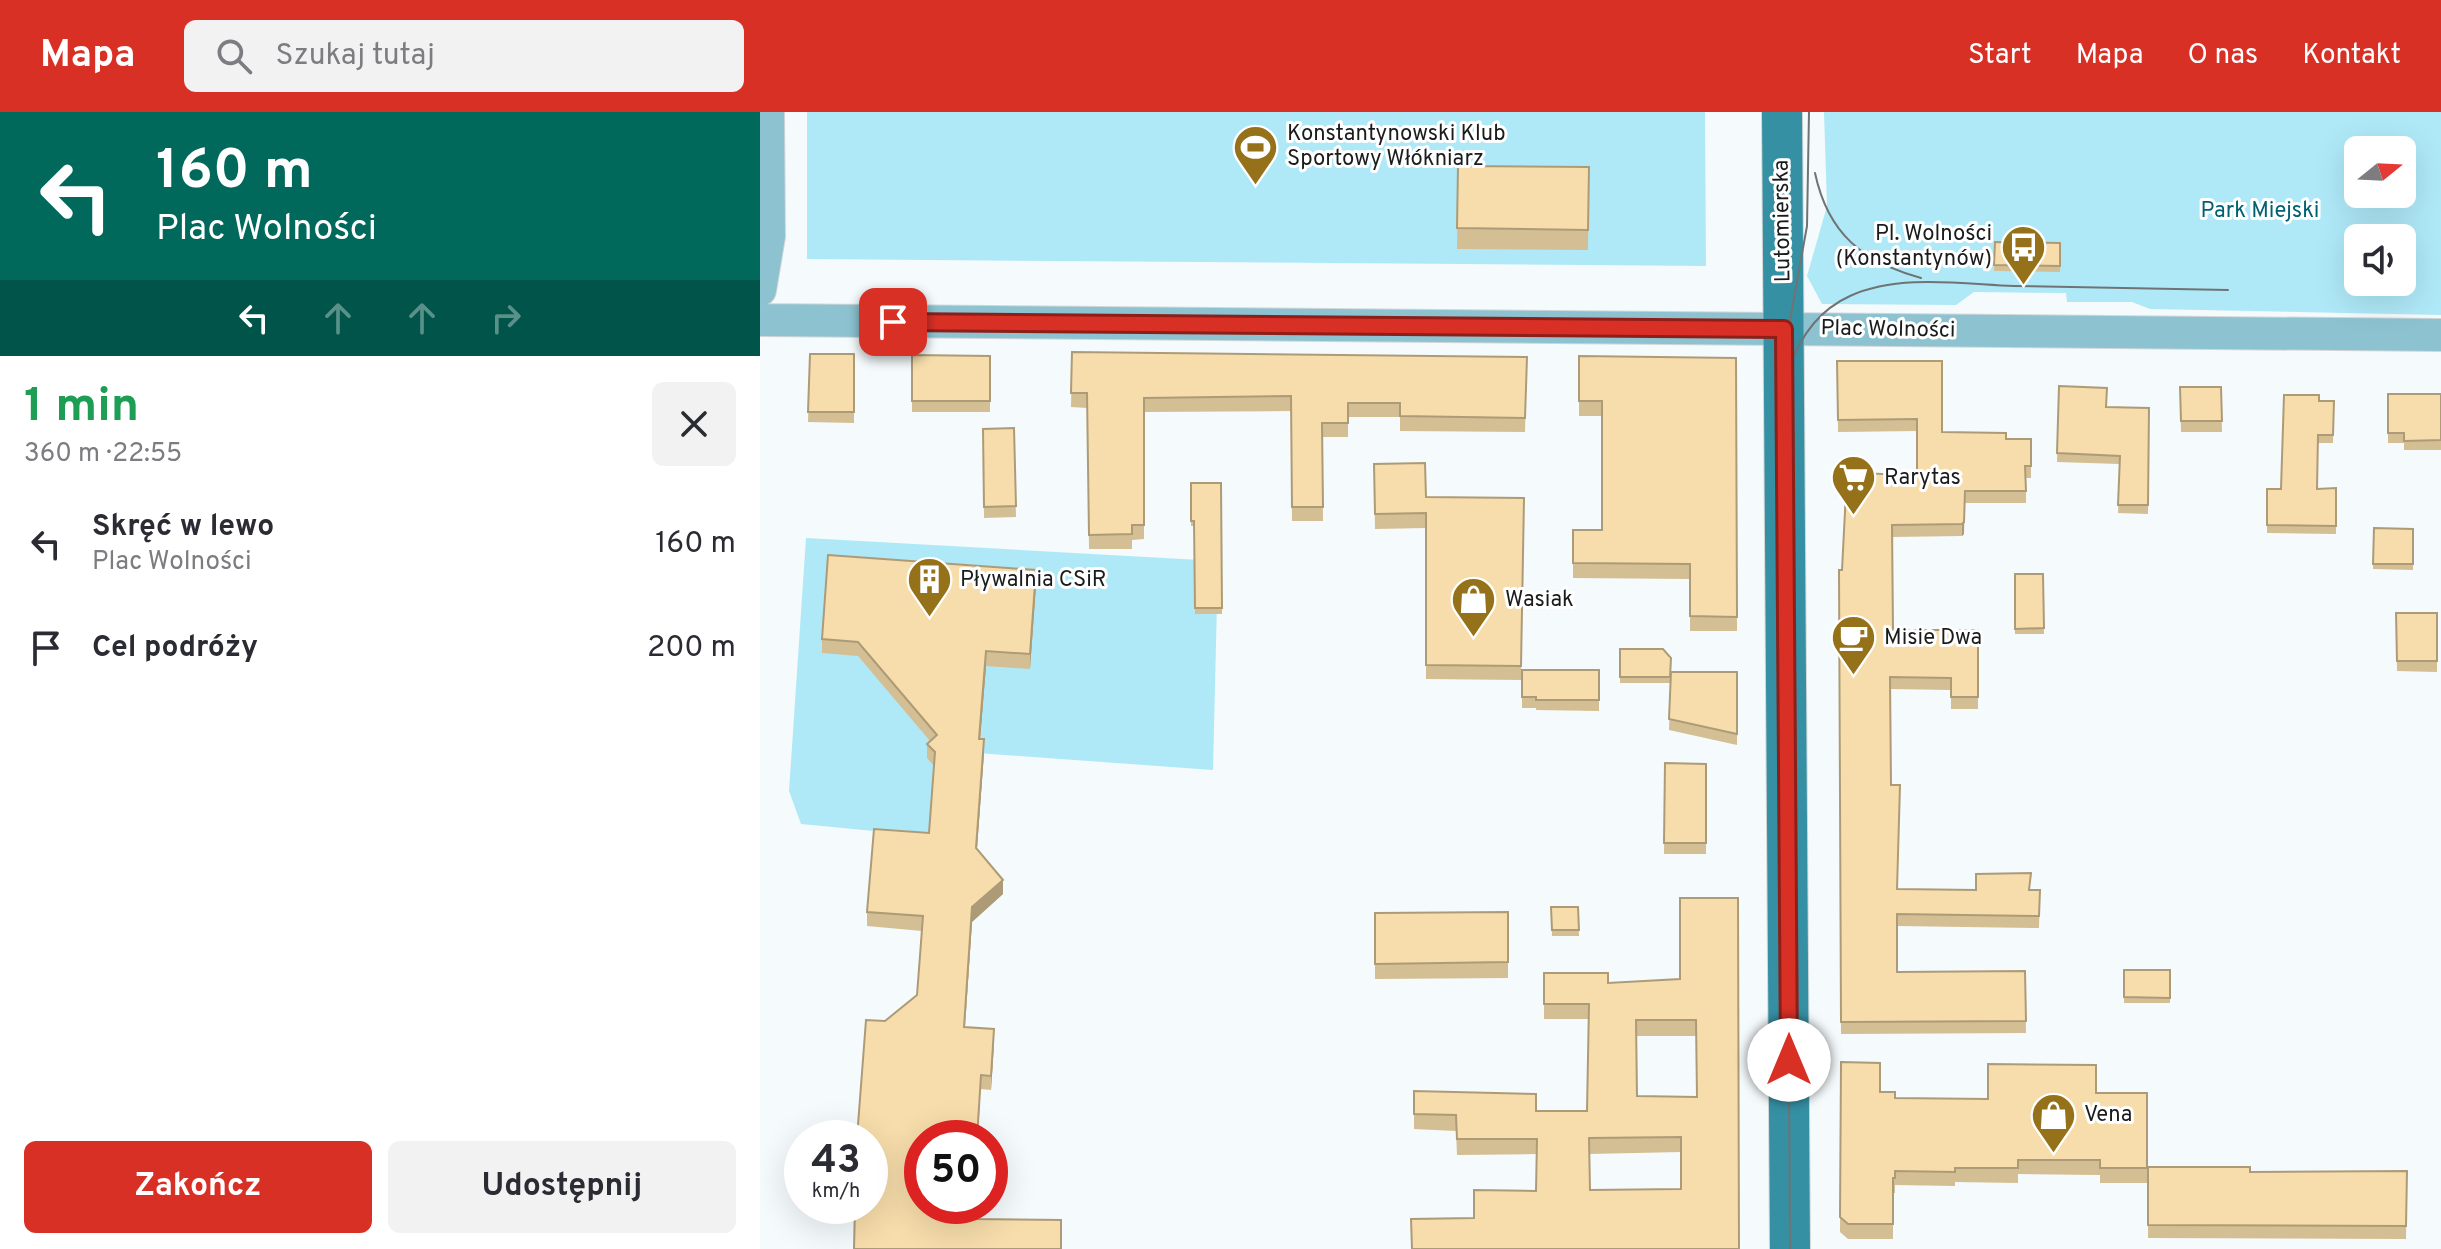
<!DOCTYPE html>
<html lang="pl">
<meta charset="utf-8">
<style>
:root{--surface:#fff;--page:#f2f2f3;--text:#2b2b33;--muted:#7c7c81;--accent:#d93025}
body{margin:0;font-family:Overpass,sans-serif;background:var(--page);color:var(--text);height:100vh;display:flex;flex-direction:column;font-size:30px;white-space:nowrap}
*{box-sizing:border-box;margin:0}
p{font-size:26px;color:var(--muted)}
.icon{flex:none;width:44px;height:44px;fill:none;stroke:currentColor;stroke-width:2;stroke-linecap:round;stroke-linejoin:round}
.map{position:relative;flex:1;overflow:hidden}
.side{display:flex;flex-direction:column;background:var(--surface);width:760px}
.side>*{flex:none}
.guide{background:#00695c;color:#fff;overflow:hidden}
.needle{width:52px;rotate:72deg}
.controls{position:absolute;left:1584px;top:24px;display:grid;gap:16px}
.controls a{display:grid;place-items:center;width:72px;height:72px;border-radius:12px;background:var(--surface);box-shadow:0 8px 32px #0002;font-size:40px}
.speed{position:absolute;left:24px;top:1008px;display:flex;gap:16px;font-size:40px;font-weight:700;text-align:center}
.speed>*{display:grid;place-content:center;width:104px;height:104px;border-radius:50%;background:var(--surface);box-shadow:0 8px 32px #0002;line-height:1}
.speed small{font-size:20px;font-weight:400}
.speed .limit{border:12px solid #d22;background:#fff;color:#111}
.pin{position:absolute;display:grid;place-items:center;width:68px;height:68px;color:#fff;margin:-34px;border-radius:16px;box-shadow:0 4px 12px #0006}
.me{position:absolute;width:88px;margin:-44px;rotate:0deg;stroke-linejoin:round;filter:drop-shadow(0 0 6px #0008)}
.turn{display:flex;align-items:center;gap:28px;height:168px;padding:0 24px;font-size:36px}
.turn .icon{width:104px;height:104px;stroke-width:2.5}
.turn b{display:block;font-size:56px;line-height:68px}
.lanes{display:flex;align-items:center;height:76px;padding:0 24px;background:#0003;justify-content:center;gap:40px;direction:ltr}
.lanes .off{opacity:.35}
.round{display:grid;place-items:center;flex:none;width:84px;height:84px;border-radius:12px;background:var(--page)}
.headline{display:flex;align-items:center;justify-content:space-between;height:136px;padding:0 24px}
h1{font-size:48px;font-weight:700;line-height:60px;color:#1e9e55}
.primary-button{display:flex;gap:16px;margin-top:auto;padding:16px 24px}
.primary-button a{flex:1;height:92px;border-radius:12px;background:var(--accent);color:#fff;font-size:32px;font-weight:700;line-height:92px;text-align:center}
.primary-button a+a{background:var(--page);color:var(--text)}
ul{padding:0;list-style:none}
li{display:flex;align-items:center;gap:24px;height:104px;padding:0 24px}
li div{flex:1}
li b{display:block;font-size:30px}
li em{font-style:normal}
header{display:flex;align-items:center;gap:48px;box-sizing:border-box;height:112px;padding:0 40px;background:var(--accent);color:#fff}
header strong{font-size:38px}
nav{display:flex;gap:44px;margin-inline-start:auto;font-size:28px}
.search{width:560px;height:72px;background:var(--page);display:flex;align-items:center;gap:20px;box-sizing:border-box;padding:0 28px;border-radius:12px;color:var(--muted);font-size:30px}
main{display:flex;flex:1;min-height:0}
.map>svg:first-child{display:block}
.green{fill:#afe9f8;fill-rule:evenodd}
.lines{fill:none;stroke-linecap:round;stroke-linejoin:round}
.minor-casing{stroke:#d2d6d8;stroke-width:34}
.major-casing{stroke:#d2d6d8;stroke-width:42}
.minor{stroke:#8dc3d1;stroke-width:32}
.major{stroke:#3590a4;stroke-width:40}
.tram{stroke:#707374;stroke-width:2}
.wall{fill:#d4be93;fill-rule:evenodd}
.shaded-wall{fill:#ad9b78}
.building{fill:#f7ddab;stroke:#ad9b78;stroke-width:2;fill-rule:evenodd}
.route-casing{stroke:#8d1f18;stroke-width:20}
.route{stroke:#d93025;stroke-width:14}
.labels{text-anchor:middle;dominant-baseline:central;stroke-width:6;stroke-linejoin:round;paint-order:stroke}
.poi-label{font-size:22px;fill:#1a1c1c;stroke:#fff;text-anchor:start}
.park-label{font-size:22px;fill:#006173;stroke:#fff}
.street-label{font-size:22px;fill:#1a1c1c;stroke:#fff}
</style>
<header>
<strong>Mapa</strong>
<div class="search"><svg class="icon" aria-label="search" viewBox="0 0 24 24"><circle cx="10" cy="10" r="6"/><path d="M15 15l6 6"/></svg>Szukaj tutaj</div>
<nav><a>Start</a><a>Mapa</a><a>O nas</a><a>Kontakt</a></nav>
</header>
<main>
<section class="side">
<div class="guide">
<div class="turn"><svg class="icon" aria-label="left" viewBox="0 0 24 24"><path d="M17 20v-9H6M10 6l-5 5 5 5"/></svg><div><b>160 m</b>Plac Wolności</div></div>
<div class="lanes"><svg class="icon" aria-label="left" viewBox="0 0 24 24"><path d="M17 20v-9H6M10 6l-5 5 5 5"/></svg><svg class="icon off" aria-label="ahead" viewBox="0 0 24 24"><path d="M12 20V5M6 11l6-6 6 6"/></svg><svg class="icon off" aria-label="ahead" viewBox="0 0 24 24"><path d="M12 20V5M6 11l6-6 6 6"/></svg><svg class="icon off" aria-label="right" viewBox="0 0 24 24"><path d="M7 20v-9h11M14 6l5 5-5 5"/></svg></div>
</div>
<div class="headline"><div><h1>1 min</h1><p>360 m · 22:55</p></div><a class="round"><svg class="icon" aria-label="close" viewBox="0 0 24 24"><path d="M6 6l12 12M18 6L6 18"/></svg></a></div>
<ul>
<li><svg class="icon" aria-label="left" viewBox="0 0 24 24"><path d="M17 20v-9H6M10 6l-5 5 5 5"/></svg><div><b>Skręć w lewo</b><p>Plac Wolności</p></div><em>160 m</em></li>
<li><svg class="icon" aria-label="arrive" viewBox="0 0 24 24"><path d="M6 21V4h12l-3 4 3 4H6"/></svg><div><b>Cel podróży</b></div><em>200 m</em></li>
</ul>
<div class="primary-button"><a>Zakończ</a><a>Udostępnij</a></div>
</section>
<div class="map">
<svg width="1681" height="1137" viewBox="0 0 1681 1137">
<rect width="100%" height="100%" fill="#f5fafc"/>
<!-- green -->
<path class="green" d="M47,0H945L946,154L47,147Z
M1064,0H1681V203L1390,197L1372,190H1307L1306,181L1214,180L1196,193L1062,192L1047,164L1067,94ZM1598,38H1642V82H1598ZM1598,126H1642V170H1598Z
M46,426L458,449L453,658L176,638L170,728L114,719L41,712L29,679Z"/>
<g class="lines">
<defs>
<path id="minor" d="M0,178L9,124L8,0
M0,208L1681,223"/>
<path id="major" d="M1022,0L1030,1137"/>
</defs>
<!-- minor casing -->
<use href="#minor" class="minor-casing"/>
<!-- major casing -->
<use href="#major" class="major-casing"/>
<!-- minor -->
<use href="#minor" class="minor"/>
<!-- major -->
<use href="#major" class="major"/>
<!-- tram -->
<path class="tram" d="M1055,61C1068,122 1103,150 1161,166
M1029,256C1040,225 1059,198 1090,184C1139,162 1201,172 1254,174C1325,175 1396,177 1468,178
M1030,1137L1025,236L1047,114L1049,0"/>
</g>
<!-- wall -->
<path class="wall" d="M698,54L829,55L828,138L697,137Z
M1235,130L1300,131V160L1234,159Z
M312,240L767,245L765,320L640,319V305H588V325H562L563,409H532L531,299L384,300V427L372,428V437H329L327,296L311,295Z
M50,242H94V311L48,310Z
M152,243L230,244V300H152Z
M819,244L976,246L977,519H930V467L813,466V418H842V304H819Z
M1077,249L1182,320L1246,327H1271V366H1266V391H1205L1204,422L1202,424L1132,425L1133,518H1218V597H1191V578L1130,577L1131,673L1137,777L1280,778L1279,816L1137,814V860L1265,859L1266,921L1081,922L1079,458H1082L1157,364V319L1078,320Z
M1299,274L1346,295L1389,296L1388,402L1358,401L1360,352L1297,350Z
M1420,275H1461L1462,320H1421Z
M1628,282H1681V338H1644V331H1628Z
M1559,289H1574L1573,331H1558L1557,377L1576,376V422L1507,421V377H1521Z
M254,316L256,405L224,406L223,317Z
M614,352L666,385L764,386L761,568L666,567V416L615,417Z
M431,371H461L462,502H435L434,414H431Z
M1614,416L1653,417V458L1613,457Z
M1255,462H1283L1284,522H1255Z
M276,473L270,557L226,554L220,627L224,641L217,737L243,782L212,810L205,915L234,931L231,978L221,977L162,1094H213L212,1107L94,1137L125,909L157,883L162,819L107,814V800L169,721L174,654L167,646V632L170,629L98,544L62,541V527Z
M1636,501H1677V560L1637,559Z
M860,537L911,546L910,571H860Z
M762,558H839V599L776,598V596H762Z
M911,560H977V633L909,618Z
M905,651L946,652V742H904Z
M920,786L979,1137L714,1106L776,1079L777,1042L697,1043L696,1019L654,1017V979L776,999H827L829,907H784V861L848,871L920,867ZM876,924H936L937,985L877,984ZM921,1040V1077L830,1078L829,1042Z
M791,795H818L819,824H792Z
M748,800V866L615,867V801Z
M1364,858H1410V891H1364Z
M1081,950L1120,980L1135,986L1228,987L1336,981H1387V1071H1340V1063L1258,1062V1071L1195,1070V1074L1135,1073V1081H1133V1127H1088L1080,1120Z
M1388,1055L1490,1060L1647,1059L1646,1127L1388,1126Z"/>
<!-- shaded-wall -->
<path class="shaded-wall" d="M1204,410V422L1202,424V412Z
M276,458V473L270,557V542Z
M226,539V554L219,641V627Z
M224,627V641L216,750V736Z
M243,768V782L212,810L204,929L212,795Z
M234,917V931L231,978V964Z
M221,963L218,1026H217Z"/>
<!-- building -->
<path class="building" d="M698,54L829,55L828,118L697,116Z
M1235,130L1300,131V154L1234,153Z
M312,240L767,245L765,306L640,304V291H588V311H562L563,395H532L531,284L384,286V413H372V422L329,423L327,281H311Z
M50,242H94V300H48Z
M152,243L230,244V289H152Z
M819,244L976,246L977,505L930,504V452L813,451V418H842V289H819Z
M1077,249H1182V320L1246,321V327H1271V354H1265L1266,379H1205L1204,410L1202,412L1132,413L1133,518H1218V585H1191V566L1130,565L1131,673H1140L1137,777L1216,778V762L1271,761L1269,778H1280L1279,804L1137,802V860L1265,859L1266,909L1081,910L1079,458H1082L1087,360L1157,364V307L1078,308Z
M1299,274L1347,276L1346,295L1389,296L1388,393H1358L1360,344L1297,341Z
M1420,275H1461L1462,309H1421Z
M1628,282H1681V328L1644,329V321H1628Z
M1524,283H1559V289H1574L1573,323H1558L1557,377L1576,376V414L1507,413V377H1521Z
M254,316L256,394L224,395L223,317Z
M665,351L666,385L764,386L761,554L666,553V401L615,402L614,352Z
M431,371H461L462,496H435L434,409H431Z
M1614,416L1653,417V452H1613Z
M68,443L276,458L270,542L226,539L219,627H224L216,736L243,768L212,795L204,915L234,917L231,964L221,963L217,1026H162V1094H212L211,1107L301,1108V1137H94L95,1094H110V1026H97L106,908L125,909L157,883L163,804L107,800L114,717L169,721L175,640L167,632L177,623L98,530L62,527Z
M1255,462H1283L1284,516L1255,517Z
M1636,501H1677V549H1637Z
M860,537H903L911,546L910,565H860Z
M762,558H839V588H776V585H762Z
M911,560H977V622L909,607Z
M905,651L946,652V731H904Z
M920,786H978L979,1137H652L651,1107L714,1106V1078L776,1079L777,1027H697L696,1003L654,1002V979L776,982V999H827L829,892H784V861H848V871L920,867ZM876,908H936L937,985L877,984ZM921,1025V1077L830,1078L829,1026Z
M791,795H818L819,818H792Z
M748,800V850L615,852V801Z
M1364,858H1410V886L1364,885Z
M1081,950L1120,951V980H1135V986L1228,987V952L1336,953V981H1387V1056H1340V1048H1258V1056H1195V1060L1135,1059V1066H1133V1112H1088L1080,1105Z
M1388,1055H1490V1060L1647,1059L1646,1114L1388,1113Z"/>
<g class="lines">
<defs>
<path id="route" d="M133,210L1024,217L1029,948"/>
</defs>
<!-- route casing -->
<use href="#route" class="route-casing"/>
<!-- route -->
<use href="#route" class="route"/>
</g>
<!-- icons -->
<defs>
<symbol id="stadium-pin" viewBox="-11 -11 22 30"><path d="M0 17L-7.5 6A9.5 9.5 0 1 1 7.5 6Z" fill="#95711a" stroke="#fff"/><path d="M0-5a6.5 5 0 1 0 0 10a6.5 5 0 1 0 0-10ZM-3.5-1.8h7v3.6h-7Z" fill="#fff"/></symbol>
<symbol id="bus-pin" viewBox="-11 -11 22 30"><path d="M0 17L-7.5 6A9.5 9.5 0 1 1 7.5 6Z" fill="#95711a" stroke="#fff"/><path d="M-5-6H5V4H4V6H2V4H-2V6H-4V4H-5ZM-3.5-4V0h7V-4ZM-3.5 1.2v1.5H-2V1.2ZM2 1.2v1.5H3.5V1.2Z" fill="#fff"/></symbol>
<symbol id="supermarket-pin" viewBox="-11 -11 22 30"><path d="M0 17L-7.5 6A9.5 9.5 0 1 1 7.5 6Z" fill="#95711a" stroke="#fff"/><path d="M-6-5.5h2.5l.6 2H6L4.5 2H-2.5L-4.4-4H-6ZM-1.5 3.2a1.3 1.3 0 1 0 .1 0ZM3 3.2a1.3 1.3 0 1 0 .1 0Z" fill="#fff"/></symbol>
<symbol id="building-pin" viewBox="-11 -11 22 30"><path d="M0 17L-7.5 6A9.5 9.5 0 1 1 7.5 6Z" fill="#95711a" stroke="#fff"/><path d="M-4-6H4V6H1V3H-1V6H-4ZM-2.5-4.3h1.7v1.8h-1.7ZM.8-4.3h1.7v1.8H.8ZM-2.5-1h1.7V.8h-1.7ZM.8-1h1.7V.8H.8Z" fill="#fff"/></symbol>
<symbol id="shop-pin" viewBox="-11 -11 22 30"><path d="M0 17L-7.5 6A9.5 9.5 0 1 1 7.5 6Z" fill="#95711a" stroke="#fff"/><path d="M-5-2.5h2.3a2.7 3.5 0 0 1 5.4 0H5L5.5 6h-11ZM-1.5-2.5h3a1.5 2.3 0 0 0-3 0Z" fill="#fff"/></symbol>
<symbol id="cafe-pin" viewBox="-11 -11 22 30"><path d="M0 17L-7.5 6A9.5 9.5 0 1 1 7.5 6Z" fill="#95711a" stroke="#fff"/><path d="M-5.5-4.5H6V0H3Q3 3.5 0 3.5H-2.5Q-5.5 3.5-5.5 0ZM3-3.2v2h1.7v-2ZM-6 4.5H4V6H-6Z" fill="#fff"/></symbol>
</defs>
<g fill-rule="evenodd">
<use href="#stadium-pin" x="470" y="10" width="51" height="69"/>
<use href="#bus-pin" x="1238" y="110" width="51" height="69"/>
<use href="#supermarket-pin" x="1068" y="340" width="51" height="69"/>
<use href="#building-pin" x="144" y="442" width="51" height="69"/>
<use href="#shop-pin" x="688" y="462" width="51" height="69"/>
<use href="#cafe-pin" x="1068" y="500" width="51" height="69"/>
<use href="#shop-pin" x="1268" y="978" width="51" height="69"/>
</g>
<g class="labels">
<!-- poi labels -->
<g class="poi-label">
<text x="527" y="22">Konstantynowski Klub<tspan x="527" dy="25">Sportowy Włókniarz</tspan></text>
<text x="1232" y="122" text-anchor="end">Pl. Wolności<tspan x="1232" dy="25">(Konstantynów)</tspan></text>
<text x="1124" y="366">Rarytas</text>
<text x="200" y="468">Pływalnia CSiR</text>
<text x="745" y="488">Wasiak</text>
<text x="1124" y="526">Misie Dwa</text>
<text x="1324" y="1003">Vena</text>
</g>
<!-- park labels -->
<g class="park-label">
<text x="1500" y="99">Park Miejski</text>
</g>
<!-- street labels -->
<g class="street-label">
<text transform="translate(1023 109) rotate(-91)">Lutomierska</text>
<text transform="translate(1128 218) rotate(1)">Plac Wolności</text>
</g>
</g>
</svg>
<div class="controls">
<a><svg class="needle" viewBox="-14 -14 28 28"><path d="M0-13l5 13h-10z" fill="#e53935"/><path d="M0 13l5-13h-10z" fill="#7c7c81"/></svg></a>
<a><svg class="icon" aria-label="sound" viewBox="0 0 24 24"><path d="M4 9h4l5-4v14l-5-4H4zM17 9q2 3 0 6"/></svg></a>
</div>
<div class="speed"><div>43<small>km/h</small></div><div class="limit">50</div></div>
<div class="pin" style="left:133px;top:210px;background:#d93025"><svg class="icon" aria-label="arrive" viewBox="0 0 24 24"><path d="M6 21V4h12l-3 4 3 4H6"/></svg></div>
<svg class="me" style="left:1029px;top:948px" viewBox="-20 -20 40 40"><circle r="19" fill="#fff"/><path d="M0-13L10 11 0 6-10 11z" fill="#d93025"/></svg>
</div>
</main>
